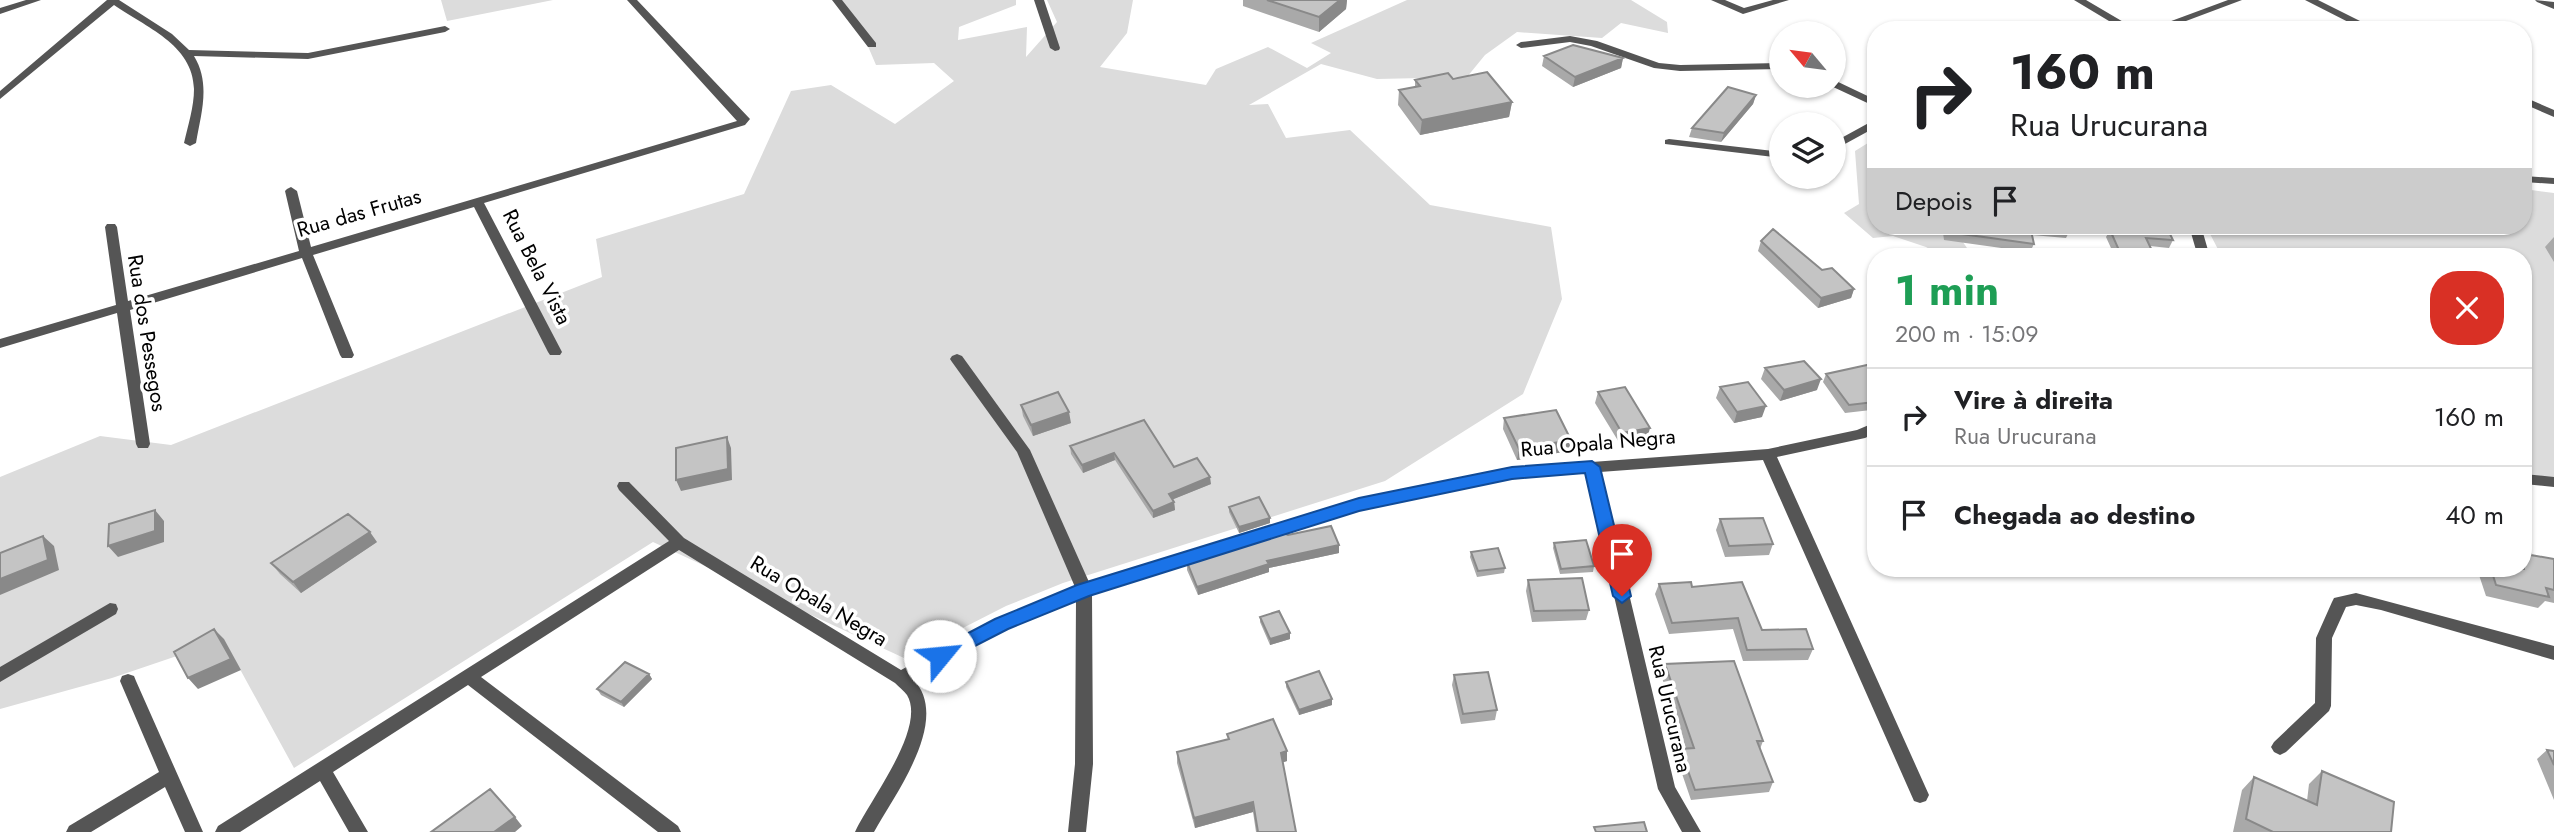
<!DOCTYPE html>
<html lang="pt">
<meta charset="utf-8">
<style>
:root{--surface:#fff;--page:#f2f2f2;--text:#202124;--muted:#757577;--line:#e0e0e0}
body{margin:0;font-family:Jost,sans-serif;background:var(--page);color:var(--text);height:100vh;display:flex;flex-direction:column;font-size:26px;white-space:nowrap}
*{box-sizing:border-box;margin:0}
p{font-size:23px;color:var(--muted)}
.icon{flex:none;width:38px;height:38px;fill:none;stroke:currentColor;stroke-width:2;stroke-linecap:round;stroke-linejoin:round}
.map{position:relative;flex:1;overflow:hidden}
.panel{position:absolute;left:1867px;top:248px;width:665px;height:329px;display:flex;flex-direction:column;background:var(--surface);border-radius:28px;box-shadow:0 2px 5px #0004}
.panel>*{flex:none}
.guide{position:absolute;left:1867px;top:21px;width:665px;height:214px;border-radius:28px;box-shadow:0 2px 5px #0004;background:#fff;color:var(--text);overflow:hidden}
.needle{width:46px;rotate:299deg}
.tools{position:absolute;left:1769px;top:21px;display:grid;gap:14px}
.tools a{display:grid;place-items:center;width:77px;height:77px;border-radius:50%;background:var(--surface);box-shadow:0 2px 5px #0004;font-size:35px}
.pin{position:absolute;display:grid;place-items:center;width:60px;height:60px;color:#fff;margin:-72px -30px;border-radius:50% 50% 50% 0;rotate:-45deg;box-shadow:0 0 7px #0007}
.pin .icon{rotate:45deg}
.me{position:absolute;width:77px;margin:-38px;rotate:62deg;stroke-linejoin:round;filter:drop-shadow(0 0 5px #0008)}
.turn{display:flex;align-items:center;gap:24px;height:147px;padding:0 28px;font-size:32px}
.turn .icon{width:91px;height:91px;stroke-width:2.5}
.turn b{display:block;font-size:49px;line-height:60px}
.then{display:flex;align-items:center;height:66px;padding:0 28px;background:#0003;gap:14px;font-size:26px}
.round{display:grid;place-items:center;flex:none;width:74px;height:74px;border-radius:28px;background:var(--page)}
.summary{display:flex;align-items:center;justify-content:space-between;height:119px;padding:0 28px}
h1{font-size:42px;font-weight:700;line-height:52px;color:#1e9e55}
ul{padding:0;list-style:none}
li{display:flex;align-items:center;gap:21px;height:98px;padding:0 28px;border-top:2px solid var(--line)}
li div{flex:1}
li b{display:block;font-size:26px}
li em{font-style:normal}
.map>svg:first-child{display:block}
.green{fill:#dcdcdc}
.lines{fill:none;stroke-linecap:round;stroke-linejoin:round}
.street{fill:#555;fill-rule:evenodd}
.wall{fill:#a9a9a9}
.shaded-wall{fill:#898989}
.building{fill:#c4c4c4;stroke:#898989;stroke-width:2}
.route{fill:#1a73e8;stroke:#114b97;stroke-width:2}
.labels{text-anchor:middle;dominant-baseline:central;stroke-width:7;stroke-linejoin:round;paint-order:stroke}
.street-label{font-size:21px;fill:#000;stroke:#fff}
</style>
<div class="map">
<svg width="2554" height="832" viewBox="0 0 2554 832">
<rect width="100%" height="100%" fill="#fff"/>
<!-- green -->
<path class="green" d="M441,0H553L447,21Z
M837,0H1016V5L959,27L958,40L1027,27L1026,57L1057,22L1047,0H1133L1127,33L1100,67L1206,85L1216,69L1268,47L1307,68L1331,53L1311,43L1407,0H1631L1667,22L1668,33L1621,23L1602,38L1517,32L1485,55L1467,77L1377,79L1321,64L1249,105L1268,104L1286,138L1350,130L1430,205L1551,227L1562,299L1523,394L1385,481L1063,583L1006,606L904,658L653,542L294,768L224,640L112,678L0,709V477L100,436L171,445L602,277L596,239L744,194L791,91L831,85L895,124L954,81L934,63L876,65L861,30Z
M1876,138V226H1952L1967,248L1988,257H1943L1926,247L1893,236L1873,238L1844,213L1859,204L1855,151Z
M2524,189L2554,193V482L2524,479V257H2222L2208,230L2212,226H2524Z"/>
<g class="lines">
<!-- street -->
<path class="street" d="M26,0H41L0,14V8Z
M107,0H119L172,34L189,50L308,53L445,26L450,29L445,32L308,59L194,56C211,84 201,113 196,143L190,146L184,143C188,125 194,107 194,89C193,44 145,27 114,5L0,99V91Z
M627,0H637L750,119L745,125L484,203L562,352L560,355H550L548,352L474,207L313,255L354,355L352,358H342L340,355L302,258L130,310L150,444L148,448H138L136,444L117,313L0,348V339L116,305L105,227L107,224H115L117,227L128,301L299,251L285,191L287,189L291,187L297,191L311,247L737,121Z
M832,0H842L876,43V47H868Z
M1034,0H1044L1060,48L1059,50L1055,51L1050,48Z
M1711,0H1725L1744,8L1773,0H1789L1743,14Z
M2074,0H2086L2137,30H2124Z
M2228,0H2242L2162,30H2147Z
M2305,0H2318L2378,30H2364Z
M2535,0L2554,2V9L2537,2Z
M1570,36L1597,41L1659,63L1680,65L1782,63V69L1680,71L1654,68L1591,46L1570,42L1521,48L1516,45L1521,42Z
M1834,80L1876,100V107L1831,86H1834Z
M2524,97L2554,110V117L2524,104Z
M1876,119V127L1834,150V142Z
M1669,139L1782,152V158L1665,144V140Z
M2524,176L2554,178V184L2524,182Z
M2189,226H2201L2210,257H2198Z
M1990,252L2006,254L2008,257H1985L1986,253Z
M957,354L962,356L1030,450L1089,582L1358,499L1512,468L1768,449L1857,430L1876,422V433L1865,438L1777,457L1929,795L1926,801L1920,803L1914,801L1763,460L1600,472L1675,787L1701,832H1682L1658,789L1586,473L1512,478L1358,511L1092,594L1093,764L1086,832H1068L1075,764L1076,600L1007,629L913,679C952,719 895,794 874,832H855C869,801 927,728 907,695C904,691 899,687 895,683L679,550L481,677L678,826L681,832H658L468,685L333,772L368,832H349L320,781L240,832H215L218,826L669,541L619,490L617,486L619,482H629L684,538L901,670L995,619L1075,587L1017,452L952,362L950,359L952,356Z
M2524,474L2554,477V487L2524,484Z
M2356,593L2554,646V660L2381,610L2356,605L2346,607L2332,638L2331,706L2329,711L2286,752L2280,755L2274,752L2271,747L2274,742L2315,703L2316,638L2332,602L2334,598Z
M110,603L116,604L118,609L116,614L0,682V667Z
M128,674L134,676L136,681L203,832H185L165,787L91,832H66L69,826L159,772L120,681L122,676Z"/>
</g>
<!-- wall -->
<path class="wall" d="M1243,0H1347L1346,9L1319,32L1243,6Z
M1544,56L1623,58L1621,68L1573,87L1542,66Z
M1453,79L1512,102L1509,117L1420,135L1398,105L1399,90L1415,87V80Z
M1756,95L1753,104L1721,142L1689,137L1692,128Z
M1942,226H2069L2070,230L2066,238L2032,235L2034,244L2030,252L1944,240Z
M2129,226H2166L2173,240L2169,248L2150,246L2155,257H2115L2106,237L2110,230L2132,232Z
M2554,237V262L2545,247Z
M1761,241L1822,270L1854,289L1851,298L1818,308L1758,251Z
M1876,363V419L1871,410L1845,413L1823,382L1826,374Z
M1765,368L1817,390L1780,401L1761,379Z
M1720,387L1762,417L1734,423L1716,398Z
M1598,392L1647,439L1620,444L1595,403Z
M1021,405L1071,423L1033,436L1023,416Z
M1504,418L1569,451L1517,460L1503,429Z
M1144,420L1174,467L1211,484L1173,499L1174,502L1175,510L1153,518L1115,460L1083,473L1071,454L1070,446Z
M1229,507L1270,518V523L1239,533L1229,512Z
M1720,519L1773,544L1769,555L1725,557L1716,530Z
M1247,541L1339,553L1269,568V572L1198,595L1187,570V562L1247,544Z
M377,542L301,593L280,574L271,563Z
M1554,543L1594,566L1593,572L1560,574L1553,548Z
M1471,552L1505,568L1504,573L1477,577L1470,557Z
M2531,555L2554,559V603L2545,601L2538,608L2486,596L2477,569H2524Z
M1528,580L1589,610L1586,620L1532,622L1526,591Z
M1659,584L1692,587L1762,630L1813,649L1808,660L1743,661L1733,629L1669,634L1655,594Z
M1260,617L1290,633V639L1270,645L1260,622Z
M1665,664L1763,741L1760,749L1773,782L1769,792L1691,800L1677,759L1680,749L1686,748L1661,675Z
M649,674L652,679L624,707L601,695L597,689Z
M1454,675L1497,710L1495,720L1461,724L1452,685Z
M1286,682L1332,705L1299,715L1286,687Z
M1227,734L1287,761L1283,762L1296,832H1256L1253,812L1195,828L1177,763V752L1228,740Z
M2547,750L2554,751V800L2537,759Z
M2322,771L2391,832H2233L2242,790L2254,777L2307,801L2309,784Z"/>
<!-- shaded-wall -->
<path class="shaded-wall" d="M1340,0H1347L1346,9L1319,32V17Z
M1623,58L1621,68L1573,87L1575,77Z
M1756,95L1753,104L1721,142L1724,133Z
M1512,102L1509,117L1420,135L1422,120Z
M1854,289L1851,298L1818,308L1821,298Z
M1821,379L1817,390L1780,401L1784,390Z
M1766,406L1762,417L1734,423L1737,412Z
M1069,412L1071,423L1033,436L1031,425Z
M1650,428L1647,439L1620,444L1622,433Z
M727,437L731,448L732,480L681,491L676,480Z
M1571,440L1569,451L1517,460L1519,449Z
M1114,453L1115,460L1083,473L1082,465Z
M1210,477L1211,484L1169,501V494Z
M1174,502L1175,510L1153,518V511Z
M155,510L164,521V542L118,557L108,546Z
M1270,518V523L1239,533V527Z
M370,532L377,542L301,593L293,582Z
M43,536L54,546L59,570L0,595V579Z
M1339,545V553L1269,568V572L1198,595L1197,587L1267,561Z
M214,629L224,639L241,670L198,689L188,678Z
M1290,633V639L1270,645V639Z
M649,674L652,679L624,707L621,702Z
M1332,699V705L1299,715V710Z
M1287,751V761L1281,763V753Z
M1253,802V812L1195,828L1194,818Z
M515,817L522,826L515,832H494Z"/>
<!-- building -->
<path class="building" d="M1267,0H1340L1319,17Z
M1961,22L1973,30H1937Z
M1573,45L1623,58L1575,77L1544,56Z
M1487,72L1512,102L1422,120L1399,90L1420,86L1415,80L1448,73L1453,79Z
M1728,87L1756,95L1724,133L1692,128Z
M1947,226H2069L2070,230L2030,226L2034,244L1948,232Z
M2136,226H2166L2173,240L2146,238L2155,257H2122L2110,230L2140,232Z
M1773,229L1822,270L1832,268L1854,289L1821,298L1761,241Z
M1804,361L1821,379L1784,390L1765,368Z
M1876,363V405L1874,402L1849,405L1826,374Z
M1748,382L1766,406L1737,412L1720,387Z
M1625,387L1650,428L1622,433L1598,392Z
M1058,392L1069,412L1031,425L1021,405Z
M1556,410L1571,440L1519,449L1504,418Z
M1144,420L1174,467L1197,458L1210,477L1169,494L1174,502L1153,511L1114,453L1082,465L1070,446Z
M727,437L728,469L676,480V448Z
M1259,497L1270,518L1239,527L1229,507Z
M155,510V531L108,546L109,524Z
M348,514L370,532L293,582L271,563Z
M1763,518L1773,544L1729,546L1720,519Z
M1331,526L1339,545L1267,561L1269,564L1197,587L1187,562L1248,544L1247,541L1278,531L1288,535Z
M43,536L48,560L0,579V553Z
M2524,537L2531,555L2554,559V590L2546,588L2549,597L2496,585L2491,569H2524Z
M1586,540L1594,566L1561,569L1554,543Z
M1498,548L1505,568L1478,571L1471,552Z
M1582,578L1589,610L1534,611L1528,580Z
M1691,582L1692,587L1742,582L1762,630L1806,629L1813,649L1747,650L1738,618L1672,623L1659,584Z
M1279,611L1290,633L1270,639L1260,617Z
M214,629L231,659L188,678L174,652Z
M1734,661L1763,741H1757L1773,782L1695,790L1680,749L1694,748L1665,664Z
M625,662L649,674L621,702L597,689Z
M1319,671L1332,699L1299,710L1286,682Z
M1488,672L1497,710L1463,714L1454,675Z
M1273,719L1287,751L1281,753L1296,832H1258L1253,802L1194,818L1177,752L1229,739L1227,734Z
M2547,750L2554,751V765Z
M2322,771L2394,802L2391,832H2273L2246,819L2254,777L2317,805Z
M490,789L515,817L494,832H431Z
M1644,822L1647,832H1596L1594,827Z"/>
<!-- route -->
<path class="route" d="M1592,461L1600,467L1631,596L1622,603L1613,596L1585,473L1512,479L1359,511L1089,596L1008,629L940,664L934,662L931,656L934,651L995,619L1077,585L1359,498L1512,467Z"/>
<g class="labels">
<!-- street labels -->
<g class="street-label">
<text transform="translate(359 213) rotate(-16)">Rua das Frutas</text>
<text transform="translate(537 267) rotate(63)">Rua Bela Vista</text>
<text transform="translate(147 333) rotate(81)">Rua dos Pessegos</text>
<text transform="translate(1598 443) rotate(-5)">Rua Opala Negra</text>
<text transform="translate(819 601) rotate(31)">Rua Opala Negra</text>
<text transform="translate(1670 709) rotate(77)">Rua Urucurana</text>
</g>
</g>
</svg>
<div class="tools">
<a><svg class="needle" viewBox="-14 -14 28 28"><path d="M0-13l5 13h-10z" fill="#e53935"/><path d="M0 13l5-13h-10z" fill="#757577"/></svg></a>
<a><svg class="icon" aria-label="layers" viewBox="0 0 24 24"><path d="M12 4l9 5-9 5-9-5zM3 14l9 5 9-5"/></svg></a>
</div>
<div class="pin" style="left:1622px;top:596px;background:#d93025"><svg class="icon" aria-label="arrive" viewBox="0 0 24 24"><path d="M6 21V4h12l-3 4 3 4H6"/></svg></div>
<svg class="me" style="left:940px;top:656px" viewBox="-20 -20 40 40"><circle r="19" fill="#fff"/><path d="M0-13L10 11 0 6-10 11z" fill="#1a73e8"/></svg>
<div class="guide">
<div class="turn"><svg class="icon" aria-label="right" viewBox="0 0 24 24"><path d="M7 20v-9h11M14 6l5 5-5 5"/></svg><div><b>160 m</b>Rua Urucurana</div></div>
<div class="then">Depois<svg class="icon" aria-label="arrive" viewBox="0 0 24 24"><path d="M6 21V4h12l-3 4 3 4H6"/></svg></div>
</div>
<section class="panel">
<div class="summary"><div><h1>1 min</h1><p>200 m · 15:09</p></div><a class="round" style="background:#d93025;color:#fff"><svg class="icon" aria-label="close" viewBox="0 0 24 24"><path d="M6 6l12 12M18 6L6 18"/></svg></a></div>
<ul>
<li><svg class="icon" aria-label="right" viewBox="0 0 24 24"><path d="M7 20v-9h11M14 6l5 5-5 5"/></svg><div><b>Vire à direita</b><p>Rua Urucurana</p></div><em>160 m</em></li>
<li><svg class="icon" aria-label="arrive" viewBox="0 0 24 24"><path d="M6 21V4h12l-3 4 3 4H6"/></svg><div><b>Chegada ao destino</b></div><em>40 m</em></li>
</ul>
</section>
</div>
